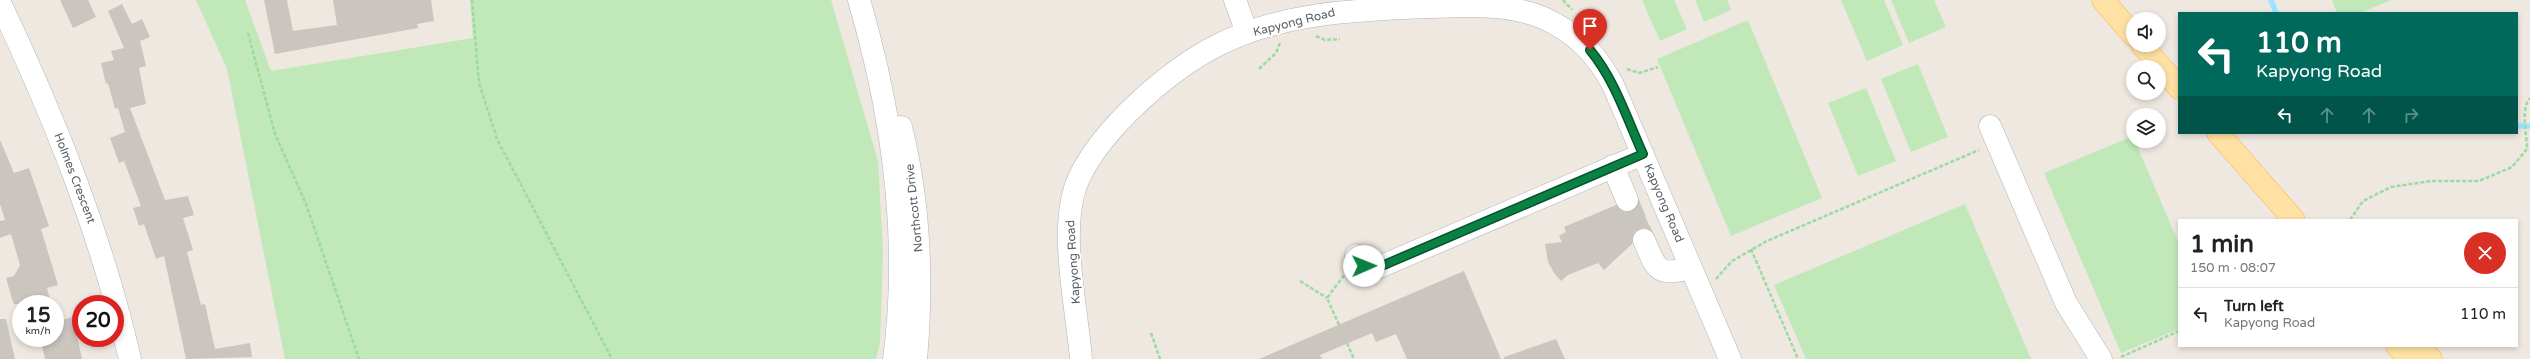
<!DOCTYPE html>
<meta charset="utf-8">
<style>
:root{--surface:#fff;--page:#f2f2f2;--text:#222;--muted:#767676;--line:#e0e0e0}
body{margin:0;font-family:"Varela Round",sans-serif;background:var(--page);color:var(--text);height:100vh;display:flex;flex-direction:column;font-size:15px;white-space:nowrap}
*{box-sizing:border-box;margin:0}
p{font-size:13px;color:var(--muted)}
.icon{flex:none;width:22px;height:22px;fill:none;stroke:currentColor;stroke-width:2;stroke-linecap:round;stroke-linejoin:round}
.map{position:relative;flex:1;overflow:hidden}
.sheet{position:absolute;left:2178px;top:219px;width:340px;height:128px;display:flex;flex-direction:column;background:var(--surface);border-radius:0px;box-shadow:0 2px 6px #0003}
.sheet>*{flex:none}
.top-card{position:absolute;left:2178px;top:12px;width:340px;height:122px;border-radius:0px;box-shadow:0 2px 6px #0003;background:#00695c;color:#fff;overflow:hidden}
.controls{position:absolute;left:2126px;top:12px;display:grid;gap:8px}
.controls a{display:grid;place-items:center;width:40px;height:40px;border-radius:50%;background:var(--surface);box-shadow:0 2px 6px #0003;font-size:20px}
.speed{position:absolute;left:12px;top:295px;display:flex;gap:8px;font-size:20px;font-weight:700;text-align:center}
.speed>*{display:grid;place-content:center;width:52px;height:52px;border-radius:50%;background:var(--surface);box-shadow:0 2px 6px #0003;line-height:1}
.speed small{font-size:10px;font-weight:400}
.speed .limit{border:6px solid #d22;background:#fff;color:#111}
.pin{position:absolute;display:grid;place-items:center;width:34px;height:34px;color:#fff;margin:-41px -17px;border-radius:50% 50% 50% 0;rotate:-45deg;box-shadow:0 0 4px #0007}
.pin .icon{rotate:45deg}
.me{position:absolute;width:44px;margin:-22px;rotate:89deg;stroke-linejoin:round;filter:drop-shadow(0 0 3px #0008)}
.turn{display:flex;align-items:center;gap:14px;height:84px;padding:0 12px;font-size:18px}
.turn .icon{width:52px;height:52px;stroke-width:2.5}
.turn b{display:block;font-size:28px;line-height:34px}
.lanes{display:flex;align-items:center;height:38px;padding:0 12px;background:#0003;justify-content:center;gap:20px;direction:ltr}
.lanes .off{opacity:.35}
.round{display:grid;place-items:center;flex:none;width:42px;height:42px;border-radius:21px;background:var(--page)}
.overview{display:flex;align-items:center;justify-content:space-between;height:68px;padding:0 12px}
h1{font-size:24px;font-weight:700;line-height:30px}
ul{padding:0;list-style:none}
li{display:flex;align-items:center;gap:12px;height:52px;padding:0 12px;border-top:1px solid var(--line)}
li div{flex:1}
li b{display:block;font-size:15px}
li em{font-style:normal}
.map>svg:first-child{display:block}
.green{fill:#c1e8b9}
.lines{fill:none;stroke-linecap:round;stroke-linejoin:round}
.stream{stroke:#9ee4ff;stroke-width:5.5}
.building{fill:#cac5bf}
.minor-tunnel{stroke:#c9c6c1;stroke-width:22;stroke-dasharray:22 11;stroke-linecap:butt}
.minor-casing{stroke:#b1b5b9;stroke-width:23}
.major-casing{stroke:#ffae47;stroke-width:23}
.path{stroke:#9bdba1;stroke-width:2.5;stroke-dasharray:4 2;stroke-linecap:butt}
.minor{stroke:#fff;stroke-width:22}
.major{stroke:#ffe1a3;stroke-width:22}
.route-casing{stroke:#07532c;stroke-width:10}
.route{stroke:#0b8043;stroke-width:7}
.labels{text-anchor:middle;dominant-baseline:central;stroke-width:4;stroke-linejoin:round;paint-order:stroke}
.street-label{font-size:12px;fill:#595f63;stroke:#fff}
</style>
<div class="map">
<svg width="2530" height="359" viewBox="0 0 2530 359">
<rect width="100%" height="100%" fill="#eee8e0"/>
<!-- green -->
<path class="green" d="M196,0H245L271,71L473,38L470,0H831L878,161L883,252L880,343L876,359H285L227,69Z
M1642,0H1674L1687,29L1660,41Z
M1695,0H1727L1731,10L1704,22Z
M1841,0H1884L1903,45L1867,61Z
M1891,0H1934L1946,27L1909,43Z
M2332,0H2391L2360,13H2337Z
M1748,20L1822,198L1731,236L1657,59Z
M1918,64L1948,137L1911,152L1881,79Z
M1866,88L1896,161L1858,176L1828,103Z
M2133,136V141H2135L2179,244V329L2121,353L2044,173Z
M1965,204L2031,359H1806L1774,285Z"/>
<g class="lines">
<!-- stream -->
<path class="stream" d="M2271,0L2276,13
M2517,126H2530"/>
</g>
<!-- building -->
<path class="building" d="M60,0H88L96,17L73,28Z
M264,0H287L293,31L337,25L333,0H431L434,21L417,24L418,28L275,54Z
M122,4L132,24L142,19L150,37L140,41L146,66L139,68L146,104L130,108L165,200L188,196L194,215L183,218L193,250L187,252L201,305L205,304L215,349L250,343L252,357L186,359L164,256L156,259L144,224L139,226L133,208L141,206L124,161L119,163L110,138L125,132L118,108L115,109L108,83L106,84L101,63L114,60L111,51L124,48L108,11Z
M0,140L14,173L29,168L49,226L41,229L58,285L47,288L51,304H14L12,299L6,278L14,276L20,265L11,234L0,238V221L5,220L0,204Z
M1639,202L1651,230L1645,228L1634,232L1632,244L1604,270L1598,263L1568,275L1561,281L1554,273L1548,262L1545,244L1562,242L1559,236L1566,232L1564,227L1616,205L1625,212H1631Z
M1464,271L1501,359H1407L1396,334L1376,342L1372,333L1320,355L1322,359H1259Z
M73,317L82,359H45L40,338H55V322Z
M0,319H6L15,359H0Z
M1556,339L1565,359H1504V357Z"/>
<g class="lines">
<!-- minor-tunnel -->
<path class="minor-tunnel" d="M1627,200L1644,240"/>
<defs>
<path id="minor" d="M859,0C893,116 910,238 894,359
M1235,0L1247,33
M0,3C55,119 101,234 130,359
M1990,126L2066,303L2101,359
M901,127C920,204 923,281 916,359
M1613,166L1627,200
M1644,240C1657,271 1657,276 1691,268
M1356,255L1364,266L1377,268L1643,154
M1081,359C1077,307 1057,225 1079,178C1103,127 1169,70 1218,45C1283,12 1357,10 1428,7C1465,6 1506,3 1541,17C1574,31 1596,53 1613,85L1730,359"/>
<path id="major" d="M2103,0L2133,35
M2142,45L2179,88
M2218,133L2294,220
M2397,346L2409,359
M2416,346L2431,359"/>
</defs>
<!-- minor casing -->
<use href="#minor" class="minor-casing"/>
<!-- major casing -->
<use href="#major" class="major-casing"/>
<!-- path -->
<path class="path" d="M472,0L479,83L497,139L612,359
M1563,0L1572,10
M248,33L275,134L306,204L359,359
M1316,36L1325,40L1340,39
M1259,69L1276,53L1280,43
M1627,69L1639,73L1658,67
M2350,220L2363,201L2391,187L2431,181H2479L2512,167L2527,149C2527,134 2520,110 2530,98
M1751,249L1798,359
M1716,279L1732,261L1767,241L1979,150
M1300,281L1327,298
M1339,325L1327,298L1345,274
M1151,333L1160,359
M1347,343L1354,359
M2121,357L2179,331"/>
<!-- minor -->
<use href="#minor" class="minor"/>
<!-- major -->
<use href="#major" class="major"/>
</g>
<g class="lines">
<defs>
<path id="route" d="M1364,266L1377,268L1643,154C1627,119 1615,80 1590,50"/>
</defs>
<!-- route casing -->
<use href="#route" class="route-casing"/>
<!-- route -->
<use href="#route" class="route"/>
</g>
<g class="labels">
<!-- street labels -->
<g class="street-label">
<text transform="translate(1294 22) rotate(-14)">Kapyong Road</text>
<text transform="translate(75 178) rotate(69)">Holmes Crescent</text>
<text transform="translate(1664 203) rotate(67)">Kapyong Road</text>
<text transform="translate(914 208) rotate(-96)">Northcott Drive</text>
<text transform="translate(1073 262) rotate(-94)">Kapyong Road</text>
</g>
</g>
</svg>
<div class="controls">
<a><svg class="icon" aria-label="sound" viewBox="0 0 24 24"><path d="M4 9h4l5-4v14l-5-4H4zM17 9q2 3 0 6"/></svg></a>
<a><svg class="icon" aria-label="search" viewBox="0 0 24 24"><circle cx="10" cy="10" r="6"/><path d="M15 15l6 6"/></svg></a>
<a><svg class="icon" aria-label="layers" viewBox="0 0 24 24"><path d="M12 4l9 5-9 5-9-5zM3 14l9 5 9-5"/></svg></a>
</div>
<div class="speed"><div>15<small>km/h</small></div><div class="limit">20</div></div>
<div class="pin" style="left:1590px;top:50px;background:#d93025"><svg class="icon" aria-label="arrive" viewBox="0 0 24 24"><path d="M6 21V4h12l-3 4 3 4H6"/></svg></div>
<svg class="me" style="left:1364px;top:266px" viewBox="-20 -20 40 40"><circle r="19" fill="#fff"/><path d="M0-13L10 11 0 6-10 11z" fill="#0b8043"/></svg>
<div class="top-card">
<div class="turn"><svg class="icon" aria-label="left" viewBox="0 0 24 24"><path d="M17 20v-9H6M10 6l-5 5 5 5"/></svg><div><b>110 m</b>Kapyong Road</div></div>
<div class="lanes"><svg class="icon" aria-label="left" viewBox="0 0 24 24"><path d="M17 20v-9H6M10 6l-5 5 5 5"/></svg><svg class="icon off" aria-label="ahead" viewBox="0 0 24 24"><path d="M12 20V5M6 11l6-6 6 6"/></svg><svg class="icon off" aria-label="ahead" viewBox="0 0 24 24"><path d="M12 20V5M6 11l6-6 6 6"/></svg><svg class="icon off" aria-label="right" viewBox="0 0 24 24"><path d="M7 20v-9h11M14 6l5 5-5 5"/></svg></div>
</div>
<section class="sheet">
<div class="overview"><div><h1>1 min</h1><p>150 m · 08:07</p></div><a class="round" style="background:#d93025;color:#fff"><svg class="icon" aria-label="close" viewBox="0 0 24 24"><path d="M6 6l12 12M18 6L6 18"/></svg></a></div>
<ul>
<li><svg class="icon" aria-label="left" viewBox="0 0 24 24"><path d="M17 20v-9H6M10 6l-5 5 5 5"/></svg><div><b>Turn left</b><p>Kapyong Road</p></div><em>110 m</em></li>
</ul>
</section>
</div>
